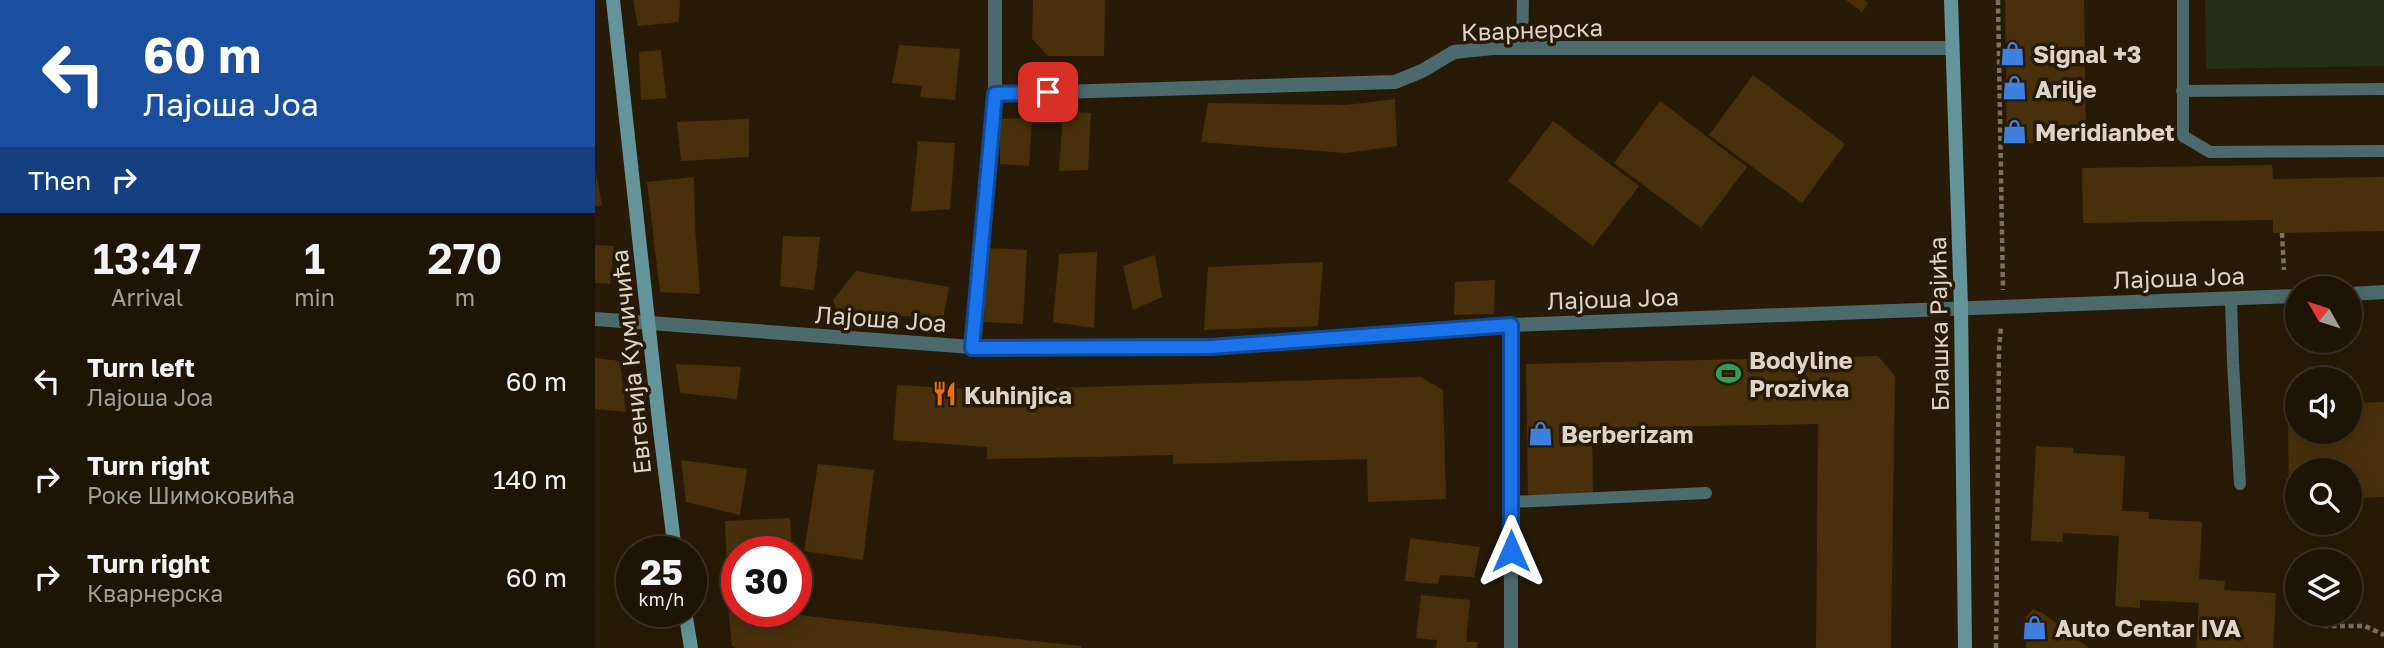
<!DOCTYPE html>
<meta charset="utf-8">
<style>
:root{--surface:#1d1405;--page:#251d0f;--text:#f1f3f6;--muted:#a09e9a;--line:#3b3327}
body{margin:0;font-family:"Golos Text",sans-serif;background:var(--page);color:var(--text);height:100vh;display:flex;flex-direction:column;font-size:26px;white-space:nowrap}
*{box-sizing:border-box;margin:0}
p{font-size:23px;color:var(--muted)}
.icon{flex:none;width:38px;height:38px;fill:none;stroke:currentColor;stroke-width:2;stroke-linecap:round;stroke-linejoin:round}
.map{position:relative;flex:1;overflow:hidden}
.side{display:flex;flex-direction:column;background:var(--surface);width:595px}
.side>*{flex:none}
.top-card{background:#1a4fa0;color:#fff;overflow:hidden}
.needle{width:46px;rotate:309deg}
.fabs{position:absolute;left:1690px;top:276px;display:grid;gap:14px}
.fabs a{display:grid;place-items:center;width:77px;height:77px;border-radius:50%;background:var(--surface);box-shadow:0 4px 18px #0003,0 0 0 2px var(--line);font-size:35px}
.speed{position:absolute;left:21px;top:536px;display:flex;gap:14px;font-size:35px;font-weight:700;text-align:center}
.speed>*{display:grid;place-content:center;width:91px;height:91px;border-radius:50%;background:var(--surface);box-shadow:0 4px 18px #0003,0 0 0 2px var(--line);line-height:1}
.speed small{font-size:18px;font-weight:400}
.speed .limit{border:10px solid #d22;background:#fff;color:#111}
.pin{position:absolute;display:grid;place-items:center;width:60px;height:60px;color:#fff;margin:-30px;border-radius:14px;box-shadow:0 4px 10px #0006}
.me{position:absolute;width:77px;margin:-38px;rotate:0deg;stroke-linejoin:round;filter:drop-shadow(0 0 5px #0008)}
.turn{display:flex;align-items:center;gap:24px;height:147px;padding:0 28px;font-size:32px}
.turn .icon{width:91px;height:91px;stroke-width:2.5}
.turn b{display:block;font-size:49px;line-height:60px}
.then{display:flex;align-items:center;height:66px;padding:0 28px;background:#0003;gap:14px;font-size:26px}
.eta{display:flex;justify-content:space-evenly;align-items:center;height:119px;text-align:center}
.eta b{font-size:42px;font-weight:600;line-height:49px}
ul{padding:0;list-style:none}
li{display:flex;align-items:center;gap:21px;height:98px;padding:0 28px}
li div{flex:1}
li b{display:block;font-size:26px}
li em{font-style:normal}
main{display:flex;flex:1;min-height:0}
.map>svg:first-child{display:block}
.green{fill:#252f15}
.building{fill:#48310a}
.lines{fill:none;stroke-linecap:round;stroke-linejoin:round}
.path{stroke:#7b7161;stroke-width:4.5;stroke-dasharray:5 3.5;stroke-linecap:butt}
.lane{stroke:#4c696c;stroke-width:12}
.street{stroke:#4c696c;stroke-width:14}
.secondary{stroke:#64959a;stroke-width:14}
.route-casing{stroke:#114b97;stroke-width:18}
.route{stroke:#1a73e8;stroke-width:12}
.labels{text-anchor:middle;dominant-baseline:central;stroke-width:7;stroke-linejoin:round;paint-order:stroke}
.street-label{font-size:24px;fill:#dcd4c8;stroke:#271b07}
.poi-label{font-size:24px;font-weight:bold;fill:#dcd4c8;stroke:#271b07;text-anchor:start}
</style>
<main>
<section class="side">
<div class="top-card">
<div class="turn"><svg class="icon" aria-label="left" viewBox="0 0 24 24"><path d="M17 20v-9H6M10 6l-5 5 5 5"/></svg><div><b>60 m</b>Лајоша Јоа</div></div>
<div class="then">Then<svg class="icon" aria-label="right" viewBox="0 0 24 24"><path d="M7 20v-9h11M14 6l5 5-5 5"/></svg></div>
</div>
<div class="eta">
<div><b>13:47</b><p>Arrival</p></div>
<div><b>1</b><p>min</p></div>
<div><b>270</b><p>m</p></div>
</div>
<ul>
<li><svg class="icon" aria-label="left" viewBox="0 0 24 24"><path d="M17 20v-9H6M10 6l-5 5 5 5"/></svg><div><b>Turn left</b><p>Лајоша Јоа</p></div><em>60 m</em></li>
<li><svg class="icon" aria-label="right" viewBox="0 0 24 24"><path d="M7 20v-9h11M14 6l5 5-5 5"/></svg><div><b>Turn right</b><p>Роке Шимоковића</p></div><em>140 m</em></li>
<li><svg class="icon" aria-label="right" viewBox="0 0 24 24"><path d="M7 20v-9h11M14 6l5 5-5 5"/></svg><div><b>Turn right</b><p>Кварнерска</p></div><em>60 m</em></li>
</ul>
</section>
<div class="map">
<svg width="1789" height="648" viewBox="0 0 1789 648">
<rect width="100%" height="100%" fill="#271b07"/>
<!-- green -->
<path class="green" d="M1610,0H1789V66L1611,69Z"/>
<!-- building -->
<path class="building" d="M38,0H85L84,22L43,26Z
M438,0H510L509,56H453L437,39Z
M1251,0H1269L1273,3L1267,12Z
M1410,0H1489L1491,142L1412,144Z
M304,45L365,49L360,100L325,97L327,86L297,83Z
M66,50L71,98L46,100L44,52Z
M1158,75L1250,144L1207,203L1114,135Z
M800,99L802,146L751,153L606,142L613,103L752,105Z
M1065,101L1152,167L1106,228L1019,163Z
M468,111L496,113L493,170L464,171Z
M437,118L434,166L405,164V119Z
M154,119V157L86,161L82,122Z
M958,121L1044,186L998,246L913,181Z
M323,141L360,143L355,209L316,212Z
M1677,165L1678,179L1789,177V231L1678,233V220L1488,223L1487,168Z
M1,172L7,206H0Z
M99,177L100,228L105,294L65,292L52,182Z
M188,236L225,237L219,290L185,286Z
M0,245L19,246L15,284L0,283Z
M391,248L432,250L428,324L389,322Z
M502,252L499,328L458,322L464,254Z
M560,255L567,297L538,310L528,266Z
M728,262L723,326L609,330L613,267Z
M261,271L354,287L348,319L242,311L238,300Z
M900,280L899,314L859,315L860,282Z
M1283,356L1300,376L1296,648H1221L1223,424L997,428L998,495L933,497L931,364Z
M0,358L25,361L31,412L0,409Z
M81,364L146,367L142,399L85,393Z
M826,377L848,390L851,499L773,502L772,459L578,464V455L392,459V447L298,440L302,385L391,390Z
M1789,402V497L1755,498V471H1703V499H1694L1693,425H1703V432H1755V403Z
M1441,446L1478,448V453L1530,456L1527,511L1554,512V519L1607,522L1604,579L1630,581L1629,590L1681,593L1678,648H1601L1604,603L1545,600V608L1520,606L1524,536L1468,533V542L1436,541Z
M86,460L152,469L145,515L91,502Z
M223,464L279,470L268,560L209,551Z
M195,518L197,551H142V611H199V614L220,617L486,646V648H140L137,646L134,617L130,521Z
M815,538L885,547L879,577L845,575L843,584L810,581Z
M826,595L875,600L871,642H883L882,648H841L842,640L821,638Z
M1438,609L1449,614L1494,648H1431V617Z"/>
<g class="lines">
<!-- path -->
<path class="path" d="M1403,0L1408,290
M1687,233L1689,270
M1728,626H1770L1789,635
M1401,648L1404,350L1406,326"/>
<!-- lane -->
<path class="lane" d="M1588,0V136L1615,152L1789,151
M927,48L928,0
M1587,91L1789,89
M1636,299L1638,363L1645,484
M917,502L1111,493"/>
<!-- street -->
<path class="street" d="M400,94L800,82L827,71L859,52L898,48H1357
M1755,294L1789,292
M0,319L377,347H616L916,325L1703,296
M377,347L400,94V0
M916,648V325"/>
<!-- secondary -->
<path class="secondary" d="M18,0L65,430L80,551
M1356,0L1366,307L1370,648
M90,611L96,648"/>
</g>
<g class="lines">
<defs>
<path id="route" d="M453,92L400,94L377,348L616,347L916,325V551"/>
</defs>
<!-- route casing -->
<use href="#route" class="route-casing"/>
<!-- route -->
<use href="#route" class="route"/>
</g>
<!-- icons -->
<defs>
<symbol id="shop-bare" viewBox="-9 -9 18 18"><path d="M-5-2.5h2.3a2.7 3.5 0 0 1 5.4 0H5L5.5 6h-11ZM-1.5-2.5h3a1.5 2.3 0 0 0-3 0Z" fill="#3f7fe0" stroke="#271b07" stroke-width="2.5" paint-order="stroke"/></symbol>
<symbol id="stadium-bare" viewBox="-9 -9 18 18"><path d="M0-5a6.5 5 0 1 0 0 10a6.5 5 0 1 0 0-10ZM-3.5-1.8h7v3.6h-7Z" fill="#2e9e5b" stroke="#271b07" stroke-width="2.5" paint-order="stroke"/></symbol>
<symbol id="restaurant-bare" viewBox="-9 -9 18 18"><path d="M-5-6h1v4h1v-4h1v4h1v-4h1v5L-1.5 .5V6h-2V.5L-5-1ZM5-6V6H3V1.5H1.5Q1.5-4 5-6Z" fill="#e8710a" stroke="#271b07" stroke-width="2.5" paint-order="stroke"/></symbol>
</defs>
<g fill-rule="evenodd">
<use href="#shop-bare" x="1400" y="36" width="35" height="35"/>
<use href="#shop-bare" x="1402" y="70" width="35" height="35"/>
<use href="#shop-bare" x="1402" y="114" width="35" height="35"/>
<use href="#stadium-bare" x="1116" y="356" width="35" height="35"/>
<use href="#restaurant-bare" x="332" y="376" width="35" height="35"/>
<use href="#shop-bare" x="928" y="416" width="35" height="35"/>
<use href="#shop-bare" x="1422" y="610" width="35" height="35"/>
</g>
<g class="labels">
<!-- street labels -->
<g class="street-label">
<text transform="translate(937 29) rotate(-2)">Кварнерска</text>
<text transform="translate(1584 277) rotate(-2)">Лајоша Јоа</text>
<text transform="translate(1018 298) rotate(-2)">Лајоша Јоа</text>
<text transform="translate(286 318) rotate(4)">Лајоша Јоа</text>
<text transform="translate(1343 324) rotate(-91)">Блашка Рајића</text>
<text transform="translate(35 362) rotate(-96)">Евгенија Кумичића</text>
</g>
<!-- poi labels -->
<g class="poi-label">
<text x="1438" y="53">Signal +3</text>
<text x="1440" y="88">Arilje</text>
<text x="1440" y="131">Meridianbet</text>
<text x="1154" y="359">Bodyline<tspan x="1154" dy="28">Prozivka</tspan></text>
<text x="369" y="394">Kuhinjica</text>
<text x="966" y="433">Berberizam</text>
<text x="1460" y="627">Auto Centar IVA</text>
</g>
</g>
</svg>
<div class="fabs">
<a><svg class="needle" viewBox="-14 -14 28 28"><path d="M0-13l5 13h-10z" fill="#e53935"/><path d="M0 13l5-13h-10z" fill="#a09e9a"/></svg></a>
<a><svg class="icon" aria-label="sound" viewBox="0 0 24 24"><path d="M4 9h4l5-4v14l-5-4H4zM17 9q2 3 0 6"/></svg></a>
<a><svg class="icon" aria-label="search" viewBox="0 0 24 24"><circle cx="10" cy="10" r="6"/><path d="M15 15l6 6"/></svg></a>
<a><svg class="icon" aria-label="layers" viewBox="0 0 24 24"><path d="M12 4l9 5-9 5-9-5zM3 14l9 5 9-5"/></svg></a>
</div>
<div class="speed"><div>25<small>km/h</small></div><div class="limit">30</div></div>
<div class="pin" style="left:453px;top:92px;background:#d93025"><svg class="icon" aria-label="arrive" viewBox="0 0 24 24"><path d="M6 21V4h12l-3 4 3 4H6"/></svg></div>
<svg class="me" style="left:916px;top:551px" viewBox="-20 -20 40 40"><path d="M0-17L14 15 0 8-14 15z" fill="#1a73e8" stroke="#fff" stroke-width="4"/></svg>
</div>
</main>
